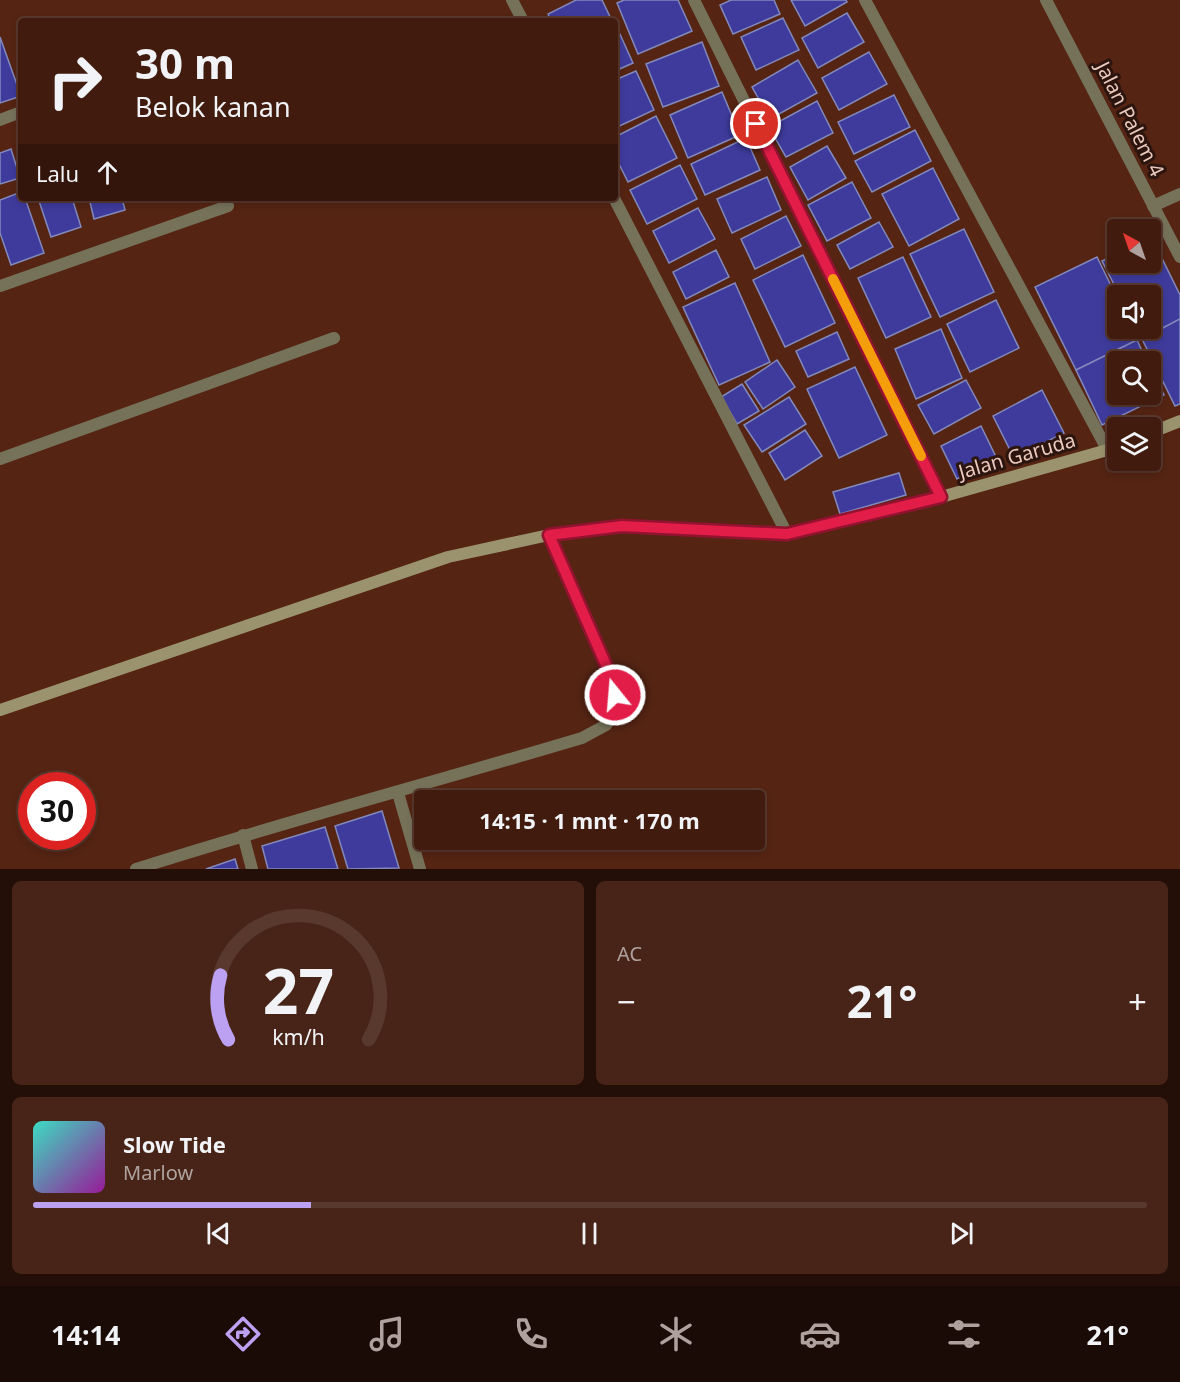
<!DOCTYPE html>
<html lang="id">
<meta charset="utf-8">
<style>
body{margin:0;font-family:"Noto Sans",sans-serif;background:#472417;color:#f1f3f6;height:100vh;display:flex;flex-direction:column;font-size:22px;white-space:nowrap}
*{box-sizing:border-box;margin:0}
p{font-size:20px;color:#aea19e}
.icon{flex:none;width:33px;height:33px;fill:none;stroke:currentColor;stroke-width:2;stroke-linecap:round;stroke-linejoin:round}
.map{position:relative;height:869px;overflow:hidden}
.sheet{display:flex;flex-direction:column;gap:12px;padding:12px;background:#230f08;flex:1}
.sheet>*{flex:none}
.hud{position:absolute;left:18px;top:18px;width:600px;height:183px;border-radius:6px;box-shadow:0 3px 9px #0003,0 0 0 2px #59392e;background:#401b0e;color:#f1f3f6;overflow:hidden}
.needle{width:39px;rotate:320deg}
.buttons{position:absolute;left:1107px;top:219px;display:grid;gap:12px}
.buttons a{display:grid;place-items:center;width:54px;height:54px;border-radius:6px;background:#401b0e;box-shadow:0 3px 9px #0003,0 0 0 2px #59392e;font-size:30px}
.speed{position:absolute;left:18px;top:772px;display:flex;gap:12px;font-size:30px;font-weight:700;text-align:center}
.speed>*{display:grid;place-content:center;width:78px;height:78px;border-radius:50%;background:#401b0e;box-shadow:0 3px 9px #0003,0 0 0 2px #59392e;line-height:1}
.speed .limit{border:9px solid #d22;background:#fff;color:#111}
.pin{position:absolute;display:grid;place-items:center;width:51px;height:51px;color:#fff;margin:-26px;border:3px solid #fff;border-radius:50%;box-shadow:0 2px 6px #0007}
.me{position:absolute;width:66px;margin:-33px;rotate:343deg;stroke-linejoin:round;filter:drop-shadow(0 0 4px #0008)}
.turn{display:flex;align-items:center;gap:21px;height:126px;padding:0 18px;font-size:27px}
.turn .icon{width:78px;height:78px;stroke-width:2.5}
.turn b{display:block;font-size:42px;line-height:51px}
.then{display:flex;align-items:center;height:57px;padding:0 18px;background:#0003;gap:12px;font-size:22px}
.big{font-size:45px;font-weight:700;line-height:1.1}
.sheet .card{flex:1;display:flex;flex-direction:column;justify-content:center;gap:9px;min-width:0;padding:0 21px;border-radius:9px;background:#472417}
.sheet .dial{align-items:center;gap:0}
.dial svg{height:156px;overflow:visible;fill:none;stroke:#59392e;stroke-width:7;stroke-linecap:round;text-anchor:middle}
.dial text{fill:#f1f3f6;stroke:none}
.song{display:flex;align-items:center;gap:18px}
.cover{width:72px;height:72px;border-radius:9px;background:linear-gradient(135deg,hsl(170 70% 55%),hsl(300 70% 35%))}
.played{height:6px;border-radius:3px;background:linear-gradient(90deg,#bca0f2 25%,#59392e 25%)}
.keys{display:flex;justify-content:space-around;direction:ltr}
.heat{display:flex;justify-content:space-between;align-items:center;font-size:33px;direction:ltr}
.sheet .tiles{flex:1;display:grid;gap:12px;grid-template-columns:1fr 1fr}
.card:last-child{grid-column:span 2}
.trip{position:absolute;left:414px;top:790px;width:351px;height:60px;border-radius:6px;background:#401b0e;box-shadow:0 3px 9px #0003,0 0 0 2px #59392e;font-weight:700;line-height:60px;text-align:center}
.tab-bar{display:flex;height:96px;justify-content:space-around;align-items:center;background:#1a0b06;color:#aea19e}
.tab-bar .icon{width:42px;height:42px}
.tab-bar .active{color:#bca0f2}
.tab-bar b{font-size:27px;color:#f1f3f6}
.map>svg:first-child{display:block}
</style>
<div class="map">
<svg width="1180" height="869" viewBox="0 0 1180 869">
<rect width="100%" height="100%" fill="#552413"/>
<g fill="#3e3b9c" stroke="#8389bd" stroke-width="1.5">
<path d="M 576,0 L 602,0 L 612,21 L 551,21 L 548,14 Z"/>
<path d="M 624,0 L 678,0 L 692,31 L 638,54 L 617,3 Z"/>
<path d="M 731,0 L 774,0 L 780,14 L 733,34 L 720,5 Z"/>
<path d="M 791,0 L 846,0 L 847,2 L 805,26 Z"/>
<path d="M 847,13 L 864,42 L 818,68 L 802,38 Z"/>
<path d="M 783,18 L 799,50 L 756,70 L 741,37 Z"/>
<path d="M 619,32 L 633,63 L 615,71 L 615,34 Z"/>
<path d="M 0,37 L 21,96 L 0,103 Z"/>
<path d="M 702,42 L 719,86 L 663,107 L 646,64 Z"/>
<path d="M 869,52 L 887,84 L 839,110 L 822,78 Z"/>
<path d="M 798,60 L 817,93 L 770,119 L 752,87 Z"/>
<path d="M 636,71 L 654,110 L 615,128 L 615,80 Z"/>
<path d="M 722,92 L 740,135 L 688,158 L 670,115 Z"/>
<path d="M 894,95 L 910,127 L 854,154 L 838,122 Z"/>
<path d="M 817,101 L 833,133 L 786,157 L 769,127 Z"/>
<path d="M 656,116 L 677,158 L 628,182 L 615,156 L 615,137 Z"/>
<path d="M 915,130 L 931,161 L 872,192 L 855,161 Z"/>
<path d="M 746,138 L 760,170 L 705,195 L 691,164 Z"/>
<path d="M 827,146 L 846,178 L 808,200 L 790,167 Z"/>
<path d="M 11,149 L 20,178 L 0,184 L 0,153 Z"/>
<path d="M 680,165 L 697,199 L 647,224 L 630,190 Z"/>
<path d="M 933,168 L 959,219 L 909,246 L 882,194 Z"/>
<path d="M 767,177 L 781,210 L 732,233 L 717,199 Z"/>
<path d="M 852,182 L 871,218 L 827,241 L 808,205 Z"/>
<path d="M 21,192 L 21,198 L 25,198 L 44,253 L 11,265 L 0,233 L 0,200 Z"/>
<path d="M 38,198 L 72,198 L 81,227 L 51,237 Z"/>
<path d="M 89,198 L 122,198 L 125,210 L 94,219 Z"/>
<path d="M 698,208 L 715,239 L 669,263 L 653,231 Z"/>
<path d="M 786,216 L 801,246 L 755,269 L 741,239 Z"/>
<path d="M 879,222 L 893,247 L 850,269 L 837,245 Z"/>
<path d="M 964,229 L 994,292 L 940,317 L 910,254 Z"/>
<path d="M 1151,236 L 1180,295 L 1180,319 L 1142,339 L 1137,328 L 1150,328 L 1150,296 L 1120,296 L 1102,261 L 1118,253 L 1118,262 L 1150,262 Z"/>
<path d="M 716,250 L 729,277 L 686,299 L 673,272 Z"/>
<path d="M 803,255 L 835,323 L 785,347 L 753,280 Z"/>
<path d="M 903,257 L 931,317 L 886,338 L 858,278 Z"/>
<path d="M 1097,257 L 1118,300 L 1118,328 L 1131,328 L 1137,340 L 1076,370 L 1035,287 Z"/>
<path d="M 735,283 L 770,362 L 719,385 L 683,307 Z"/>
<path d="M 996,300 L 1019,348 L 970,372 L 947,324 Z"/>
<path d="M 1180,319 L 1180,404 L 1175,406 L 1142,339 Z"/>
<path d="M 941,329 L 962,378 L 916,399 L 895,349 Z"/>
<path d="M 837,332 L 849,359 L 808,377 L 796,351 Z"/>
<path d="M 1137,340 L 1147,362 L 1118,362 L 1118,394 L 1150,394 L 1150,368 L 1164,395 L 1102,425 L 1076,370 Z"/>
<path d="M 777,360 L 795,387 L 763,409 L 745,382 Z"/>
<path d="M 855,367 L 887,435 L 839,458 L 807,389 Z"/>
<path d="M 966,380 L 981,408 L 934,434 L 918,405 Z"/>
<path d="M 742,384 L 759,411 L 737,424 L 721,397 Z"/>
<path d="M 1042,390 L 1064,433 L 1014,458 L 993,416 Z"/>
<path d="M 789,397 L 806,424 L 762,452 L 744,425 Z"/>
<path d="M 981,426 L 997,459 L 957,479 L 941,446 Z"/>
<path d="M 805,430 L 822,456 L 785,480 L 769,453 Z"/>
<path d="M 899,473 L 906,495 L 840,514 L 833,492 Z"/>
<path d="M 382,811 L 399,868 L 348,869 L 335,826 Z"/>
<path d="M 325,827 L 338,869 L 268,869 L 262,846 Z"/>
<path d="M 235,859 L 238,869 L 206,869 Z"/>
</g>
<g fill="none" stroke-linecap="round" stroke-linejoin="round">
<g stroke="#76725a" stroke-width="12">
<path d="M 512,0 L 523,21"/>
<path d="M 694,0 L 941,497"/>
<path d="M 865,0 L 1108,451"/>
<path d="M 1046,0 L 1180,257"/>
<path d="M 0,120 L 21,112"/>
<path d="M 614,198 L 787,534"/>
<path d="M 1153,206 L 1180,194"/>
<path d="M 0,286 L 228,206"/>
<path d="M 0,459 L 334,338"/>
<path d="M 398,793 L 420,869"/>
<path d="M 243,835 L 252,869"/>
<path d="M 136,869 C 284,822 434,782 582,738 L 606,725 L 617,708 L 613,681 L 549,535"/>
</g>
<g stroke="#9a936e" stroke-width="12">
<path d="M 1150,433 L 1180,421"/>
<path d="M 0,710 L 448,557 L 549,535 L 622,526 L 787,534 L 941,497 L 1118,447"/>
</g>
</g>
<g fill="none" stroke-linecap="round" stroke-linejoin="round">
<g stroke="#92132f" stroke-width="15">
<path id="route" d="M 615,695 L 613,681 L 549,535 L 622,526 L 787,534 L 941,497 L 756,124"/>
</g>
<use href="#route" stroke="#e11d48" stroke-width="10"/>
<path stroke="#f59e0b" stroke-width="10" d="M 833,279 L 921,456"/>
</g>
<g text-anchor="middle" stroke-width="6" stroke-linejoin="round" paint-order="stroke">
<g font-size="20" fill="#eacabf" stroke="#2c150e">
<text transform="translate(1130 119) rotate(63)" y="7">Jalan Palem 4</text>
<text transform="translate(1017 456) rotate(-16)" y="7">Jalan Garuda</text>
</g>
</g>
</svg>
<div class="buttons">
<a><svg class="needle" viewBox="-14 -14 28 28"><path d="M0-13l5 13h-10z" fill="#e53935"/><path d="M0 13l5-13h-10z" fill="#aea19e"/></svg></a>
<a><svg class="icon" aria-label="sound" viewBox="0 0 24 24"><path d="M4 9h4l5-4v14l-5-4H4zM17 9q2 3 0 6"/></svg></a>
<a><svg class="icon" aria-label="search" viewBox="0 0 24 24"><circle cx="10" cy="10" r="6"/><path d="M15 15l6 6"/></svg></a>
<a><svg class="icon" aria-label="layers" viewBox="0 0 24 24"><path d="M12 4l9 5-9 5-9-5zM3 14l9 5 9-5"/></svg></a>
</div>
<div class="speed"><div class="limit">30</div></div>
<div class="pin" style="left:756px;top:124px;background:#d93025"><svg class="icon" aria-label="arrive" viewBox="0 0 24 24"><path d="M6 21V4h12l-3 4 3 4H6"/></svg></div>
<svg class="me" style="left:615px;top:695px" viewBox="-20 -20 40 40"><circle r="17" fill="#e11d48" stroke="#fff" stroke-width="3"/><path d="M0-11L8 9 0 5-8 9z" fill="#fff"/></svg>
<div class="trip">14:15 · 1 mnt · 170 m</div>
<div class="hud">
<div class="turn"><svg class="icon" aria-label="right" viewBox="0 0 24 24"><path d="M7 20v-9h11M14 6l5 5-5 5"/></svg><div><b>30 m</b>Belok kanan</div></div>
<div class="then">Lalu<svg class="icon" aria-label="ahead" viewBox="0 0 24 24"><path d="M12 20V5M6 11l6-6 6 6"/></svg></div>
</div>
</div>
<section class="sheet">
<div class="tiles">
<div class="card dial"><svg viewBox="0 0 100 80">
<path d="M14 69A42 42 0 1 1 86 69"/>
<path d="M14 69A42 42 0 0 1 10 36" stroke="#bca0f2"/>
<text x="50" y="56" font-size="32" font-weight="700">27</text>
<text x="50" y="72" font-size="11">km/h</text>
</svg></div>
<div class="card"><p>AC</p>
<div class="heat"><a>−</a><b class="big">21°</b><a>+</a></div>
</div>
<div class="card">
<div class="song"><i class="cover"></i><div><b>Slow Tide</b><p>Marlow</p></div></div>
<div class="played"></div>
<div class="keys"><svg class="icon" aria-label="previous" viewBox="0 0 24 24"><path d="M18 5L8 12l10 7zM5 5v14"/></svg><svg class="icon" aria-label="pause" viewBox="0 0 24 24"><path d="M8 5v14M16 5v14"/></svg><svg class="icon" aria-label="next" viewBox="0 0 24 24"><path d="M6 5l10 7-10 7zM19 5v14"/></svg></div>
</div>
</div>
</section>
<nav class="tab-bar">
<b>14:14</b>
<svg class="icon active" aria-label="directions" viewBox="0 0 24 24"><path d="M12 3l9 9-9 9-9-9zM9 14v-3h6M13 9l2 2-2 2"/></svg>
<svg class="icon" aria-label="music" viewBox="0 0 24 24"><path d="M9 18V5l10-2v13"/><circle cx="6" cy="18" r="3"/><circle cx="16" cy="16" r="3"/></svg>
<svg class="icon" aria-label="phone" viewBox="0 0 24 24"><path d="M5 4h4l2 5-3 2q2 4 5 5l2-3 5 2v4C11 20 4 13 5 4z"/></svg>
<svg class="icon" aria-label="climate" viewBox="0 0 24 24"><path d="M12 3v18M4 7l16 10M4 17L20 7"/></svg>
<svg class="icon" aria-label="car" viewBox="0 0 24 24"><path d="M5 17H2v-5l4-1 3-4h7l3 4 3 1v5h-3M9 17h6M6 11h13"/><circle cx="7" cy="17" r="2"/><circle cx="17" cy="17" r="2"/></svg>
<svg class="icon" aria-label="filters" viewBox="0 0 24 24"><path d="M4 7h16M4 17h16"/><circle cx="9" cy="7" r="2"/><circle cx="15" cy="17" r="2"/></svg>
<b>21°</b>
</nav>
